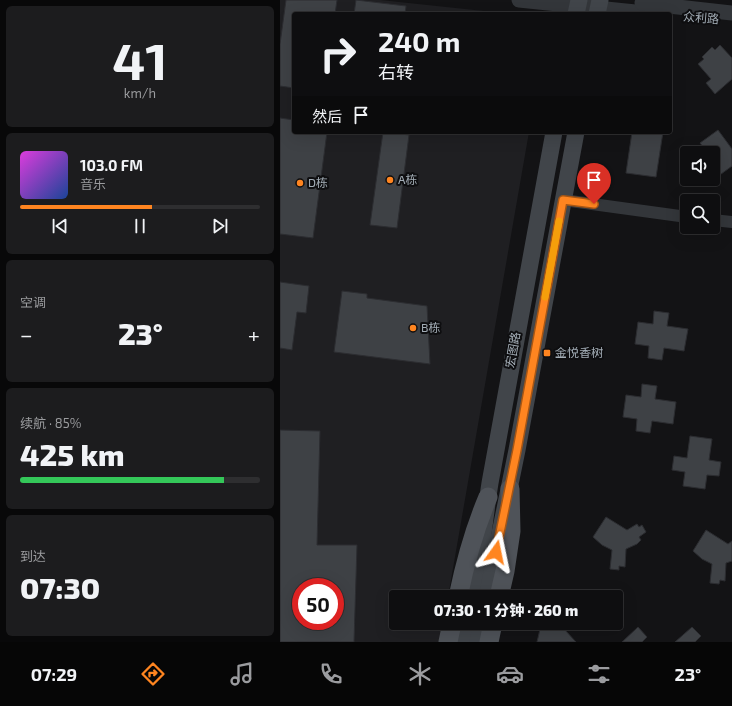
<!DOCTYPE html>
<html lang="zh">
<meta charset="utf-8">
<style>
body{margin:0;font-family:"Exo 2","Noto Sans SC",sans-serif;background:#1c1c1e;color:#f1f3f6;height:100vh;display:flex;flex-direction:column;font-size:15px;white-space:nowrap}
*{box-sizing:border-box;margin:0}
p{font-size:13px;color:#9b9c9f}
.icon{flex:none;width:22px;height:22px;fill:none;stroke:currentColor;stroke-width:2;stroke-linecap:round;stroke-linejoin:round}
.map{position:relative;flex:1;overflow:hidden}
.drawer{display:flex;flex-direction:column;gap:6px;padding:6px;background:#080809;width:280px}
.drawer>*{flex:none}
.banner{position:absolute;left:12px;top:12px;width:380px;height:122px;border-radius:4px;box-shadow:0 4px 16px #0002,0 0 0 1px #2e2e30;background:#0e0e10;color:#f1f3f6;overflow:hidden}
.tools{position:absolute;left:400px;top:146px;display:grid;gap:8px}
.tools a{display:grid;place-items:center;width:40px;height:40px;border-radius:4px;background:#0e0e10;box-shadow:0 4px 16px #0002,0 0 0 1px #2e2e30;font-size:20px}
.speed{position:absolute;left:12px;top:578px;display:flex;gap:8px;font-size:20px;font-weight:700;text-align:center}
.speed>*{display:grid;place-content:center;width:52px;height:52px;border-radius:50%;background:#0e0e10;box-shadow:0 4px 16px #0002,0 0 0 1px #2e2e30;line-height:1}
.speed .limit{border:6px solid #d22;background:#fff;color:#111}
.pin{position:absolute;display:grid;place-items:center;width:34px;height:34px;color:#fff;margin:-41px -17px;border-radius:50% 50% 50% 0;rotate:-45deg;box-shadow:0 0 4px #0007}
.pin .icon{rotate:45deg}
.me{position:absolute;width:44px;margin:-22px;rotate:12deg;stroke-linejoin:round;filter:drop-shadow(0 0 3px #0008)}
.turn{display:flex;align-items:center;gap:14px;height:84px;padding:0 20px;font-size:18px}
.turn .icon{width:52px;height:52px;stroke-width:2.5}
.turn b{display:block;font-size:28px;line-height:34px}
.then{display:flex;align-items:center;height:38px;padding:0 20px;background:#0003;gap:8px;font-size:15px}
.big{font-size:30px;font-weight:800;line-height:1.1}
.drawer .tile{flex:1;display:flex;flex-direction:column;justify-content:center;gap:6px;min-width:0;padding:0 14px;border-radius:6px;background:#1c1c1e}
.drawer .dial{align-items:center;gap:0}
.dial b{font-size:52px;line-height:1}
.song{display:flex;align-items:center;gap:12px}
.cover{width:48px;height:48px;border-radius:6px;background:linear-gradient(135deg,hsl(300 70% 55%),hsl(220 70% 35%))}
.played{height:4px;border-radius:2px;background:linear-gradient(90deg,#ff8520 55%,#2e2e30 55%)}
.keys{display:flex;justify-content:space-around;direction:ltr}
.heat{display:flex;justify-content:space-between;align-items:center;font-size:22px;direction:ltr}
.charge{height:6px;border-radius:3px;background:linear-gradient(90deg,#34c759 85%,#2e2e30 0)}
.trip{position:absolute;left:109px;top:590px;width:234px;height:40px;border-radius:4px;background:#0e0e10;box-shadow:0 4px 16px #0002,0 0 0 1px #2e2e30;font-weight:800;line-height:40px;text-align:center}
.tab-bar{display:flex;height:64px;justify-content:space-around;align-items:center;background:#060606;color:#9b9c9f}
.tab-bar .icon{width:28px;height:28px}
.tab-bar .selected{color:#ff8520}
.tab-bar b{font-size:18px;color:#f1f3f6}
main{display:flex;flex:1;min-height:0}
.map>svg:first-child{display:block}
</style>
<main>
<section class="drawer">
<div class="tile dial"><b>41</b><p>km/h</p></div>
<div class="tile">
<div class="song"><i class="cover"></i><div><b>103.0 FM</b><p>音乐</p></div></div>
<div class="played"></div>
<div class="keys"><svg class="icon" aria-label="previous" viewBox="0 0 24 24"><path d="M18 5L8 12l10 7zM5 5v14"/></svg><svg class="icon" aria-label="pause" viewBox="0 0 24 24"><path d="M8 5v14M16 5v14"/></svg><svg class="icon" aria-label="next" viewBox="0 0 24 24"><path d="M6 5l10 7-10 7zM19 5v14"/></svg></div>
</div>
<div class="tile"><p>空调</p>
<div class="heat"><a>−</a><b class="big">23°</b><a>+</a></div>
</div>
<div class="tile"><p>续航 · 85%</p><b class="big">425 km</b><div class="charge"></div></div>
<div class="tile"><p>到达</p><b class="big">07:30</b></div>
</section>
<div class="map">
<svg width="452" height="642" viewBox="0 0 452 642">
<rect width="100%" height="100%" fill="#131315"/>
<path fill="#1f1f22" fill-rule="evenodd" d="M 0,0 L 100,0 L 233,14 L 14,14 L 14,132 L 249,132 L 168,597 L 116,597 L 116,623 L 164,623 L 160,642 L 0,642 ZM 21,587 L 55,587 L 55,621 L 21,621 Z"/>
<g fill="#3e4145" stroke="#2c2d31" fill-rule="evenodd">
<path d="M 6,0 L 57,0 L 55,14 L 14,14 L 14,88 L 0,86 L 0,44 Z"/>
<path d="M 76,0 L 126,6 L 125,14 L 74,14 Z"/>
<path d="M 440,45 L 452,58 L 452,79 L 435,94 L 426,83 L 431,79 L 418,64 L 424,59 L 422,57 L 432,47 L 435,50 Z"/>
<path d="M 0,118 L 14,120 L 14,132 L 47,132 L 33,238 L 0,234 Z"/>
<path d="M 438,130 L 452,149 L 452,166 L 433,180 L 433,153 L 428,153 L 420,143 Z"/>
<path d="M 103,132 L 129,135 L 117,228 L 90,225 Z"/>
<path d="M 352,132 L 383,132 L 376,177 L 346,173 Z"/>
<path d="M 0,282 L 29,286 L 26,313 L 17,312 L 12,350 L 0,348 Z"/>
<path d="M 62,291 L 87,294 L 87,298 L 147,306 L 150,364 L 54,352 Z"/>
<path d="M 374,311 L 389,313 L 387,326 L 408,329 L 404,351 L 384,348 L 382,360 L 368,358 L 369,346 L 355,344 L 358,322 L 373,324 Z"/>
<path d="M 362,384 L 377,386 L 375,399 L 396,402 L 393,424 L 372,421 L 370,433 L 356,431 L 357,419 L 343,417 L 346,395 L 361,397 Z"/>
<path d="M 0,430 L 40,431 L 37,545 L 77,545 L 74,642 L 0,642 ZM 21,587 L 55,587 L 55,621 L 21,621 Z"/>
<path d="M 410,436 L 432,439 L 429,460 L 441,462 L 439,476 L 427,475 L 425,489 L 403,486 L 405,472 L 392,470 L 394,456 L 407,458 Z"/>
<path d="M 326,517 L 347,530 L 357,524 L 359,527 L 362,525 L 366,532 L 359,537 L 361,540 L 357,544 L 346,549 L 345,567 L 339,566 L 339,570 L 330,569 L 332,550 L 322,545 L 313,537 Z"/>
<path d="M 426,530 L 448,544 L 452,541 L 452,561 L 446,563 L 445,581 L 440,580 L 439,584 L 430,583 L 432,564 L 422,559 L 413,551 Z"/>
<path d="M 261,625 L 285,630 L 296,642 L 257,642 Z"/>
<path d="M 358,627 L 367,637 L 362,642 L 342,642 Z"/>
<path d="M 412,627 L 421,636 L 415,642 L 395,642 Z"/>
</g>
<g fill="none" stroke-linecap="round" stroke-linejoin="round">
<g stroke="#33363a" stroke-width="12">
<path d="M 283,200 L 407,217"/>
<path d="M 433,220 L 452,222"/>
</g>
<g stroke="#33363a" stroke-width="15">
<path d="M 239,0 L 375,14"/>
<path d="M 362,3 L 452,13"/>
</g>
<g stroke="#41454a" stroke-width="17">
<path d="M 296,14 L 299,0"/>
<path d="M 317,14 L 320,0"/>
<path d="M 193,597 C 201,559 204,521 210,483 C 231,366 252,249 274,132"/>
<path d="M 207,597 L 237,450 L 296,132"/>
<path d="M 184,642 L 188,623"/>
<path d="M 198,642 L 202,623"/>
</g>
<g stroke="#4f5359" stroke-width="19">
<path d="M 178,597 C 185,563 194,530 208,497"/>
<path d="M 219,597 L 225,571 L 231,531 L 230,489"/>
<path d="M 168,642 L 172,623"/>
<path d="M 209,642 L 213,623"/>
</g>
</g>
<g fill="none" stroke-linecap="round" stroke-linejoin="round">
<g stroke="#a65615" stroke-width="10">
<path id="route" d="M 216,552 L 237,450 L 283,200 L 314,204"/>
</g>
<use href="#route" stroke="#ff8520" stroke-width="7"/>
<path stroke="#f59e0b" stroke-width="7" d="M 265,297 L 279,221"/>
</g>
<g fill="#ff8520" stroke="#0e0e10" stroke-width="1.5">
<circle cx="110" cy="180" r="4"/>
<circle cx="20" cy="183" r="4"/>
<circle cx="133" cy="328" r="4"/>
<rect x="263" y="349" width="8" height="8" rx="2"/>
</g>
<g text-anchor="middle" stroke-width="4" stroke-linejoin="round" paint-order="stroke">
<g font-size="12" fill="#a3adb6" stroke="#0e0e10">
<text transform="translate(421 18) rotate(5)" y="4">众利路</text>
<text transform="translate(233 350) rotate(-80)" y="4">宏图路</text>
</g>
<g font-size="12" fill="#a3adb6" stroke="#0e0e10" text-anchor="start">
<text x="118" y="184">A栋</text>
<text x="28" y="187">D栋</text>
<text x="141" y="332">B栋</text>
<text x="275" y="357">金悦香树</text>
</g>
</g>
</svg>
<div class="tools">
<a><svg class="icon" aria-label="sound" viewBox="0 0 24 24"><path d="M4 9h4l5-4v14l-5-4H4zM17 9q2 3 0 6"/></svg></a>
<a><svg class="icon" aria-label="search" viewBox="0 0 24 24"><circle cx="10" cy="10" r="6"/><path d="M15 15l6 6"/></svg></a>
</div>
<div class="speed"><div class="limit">50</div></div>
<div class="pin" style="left:314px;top:204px;background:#d93025"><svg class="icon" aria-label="arrive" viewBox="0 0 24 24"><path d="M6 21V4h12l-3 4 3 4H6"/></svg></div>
<svg class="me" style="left:216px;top:552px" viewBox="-20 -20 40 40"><path d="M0-17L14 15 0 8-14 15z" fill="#ff8520" stroke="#fff" stroke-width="4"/></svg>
<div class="trip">07:30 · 1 分钟 · 260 m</div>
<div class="banner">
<div class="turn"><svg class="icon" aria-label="right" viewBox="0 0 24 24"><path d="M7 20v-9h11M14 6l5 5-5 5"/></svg><div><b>240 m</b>右转</div></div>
<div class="then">然后<svg class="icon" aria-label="arrive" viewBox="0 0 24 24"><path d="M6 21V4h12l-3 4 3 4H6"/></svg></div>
</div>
</div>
</main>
<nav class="tab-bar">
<b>07:29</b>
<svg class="icon selected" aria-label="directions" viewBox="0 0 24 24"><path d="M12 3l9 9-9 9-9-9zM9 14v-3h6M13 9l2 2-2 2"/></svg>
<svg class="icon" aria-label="music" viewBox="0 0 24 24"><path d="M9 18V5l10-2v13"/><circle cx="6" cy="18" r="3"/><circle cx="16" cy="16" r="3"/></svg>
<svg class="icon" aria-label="phone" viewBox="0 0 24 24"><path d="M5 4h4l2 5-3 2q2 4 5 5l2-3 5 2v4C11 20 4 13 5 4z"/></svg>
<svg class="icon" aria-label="climate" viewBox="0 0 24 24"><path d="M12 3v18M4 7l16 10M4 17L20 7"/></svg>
<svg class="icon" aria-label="car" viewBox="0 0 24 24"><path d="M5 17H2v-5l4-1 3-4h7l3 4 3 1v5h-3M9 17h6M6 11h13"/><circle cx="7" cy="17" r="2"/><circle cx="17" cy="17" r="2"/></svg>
<svg class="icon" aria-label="filters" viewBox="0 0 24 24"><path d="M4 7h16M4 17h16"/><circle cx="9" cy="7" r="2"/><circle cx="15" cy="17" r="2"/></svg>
<b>23°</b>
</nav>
